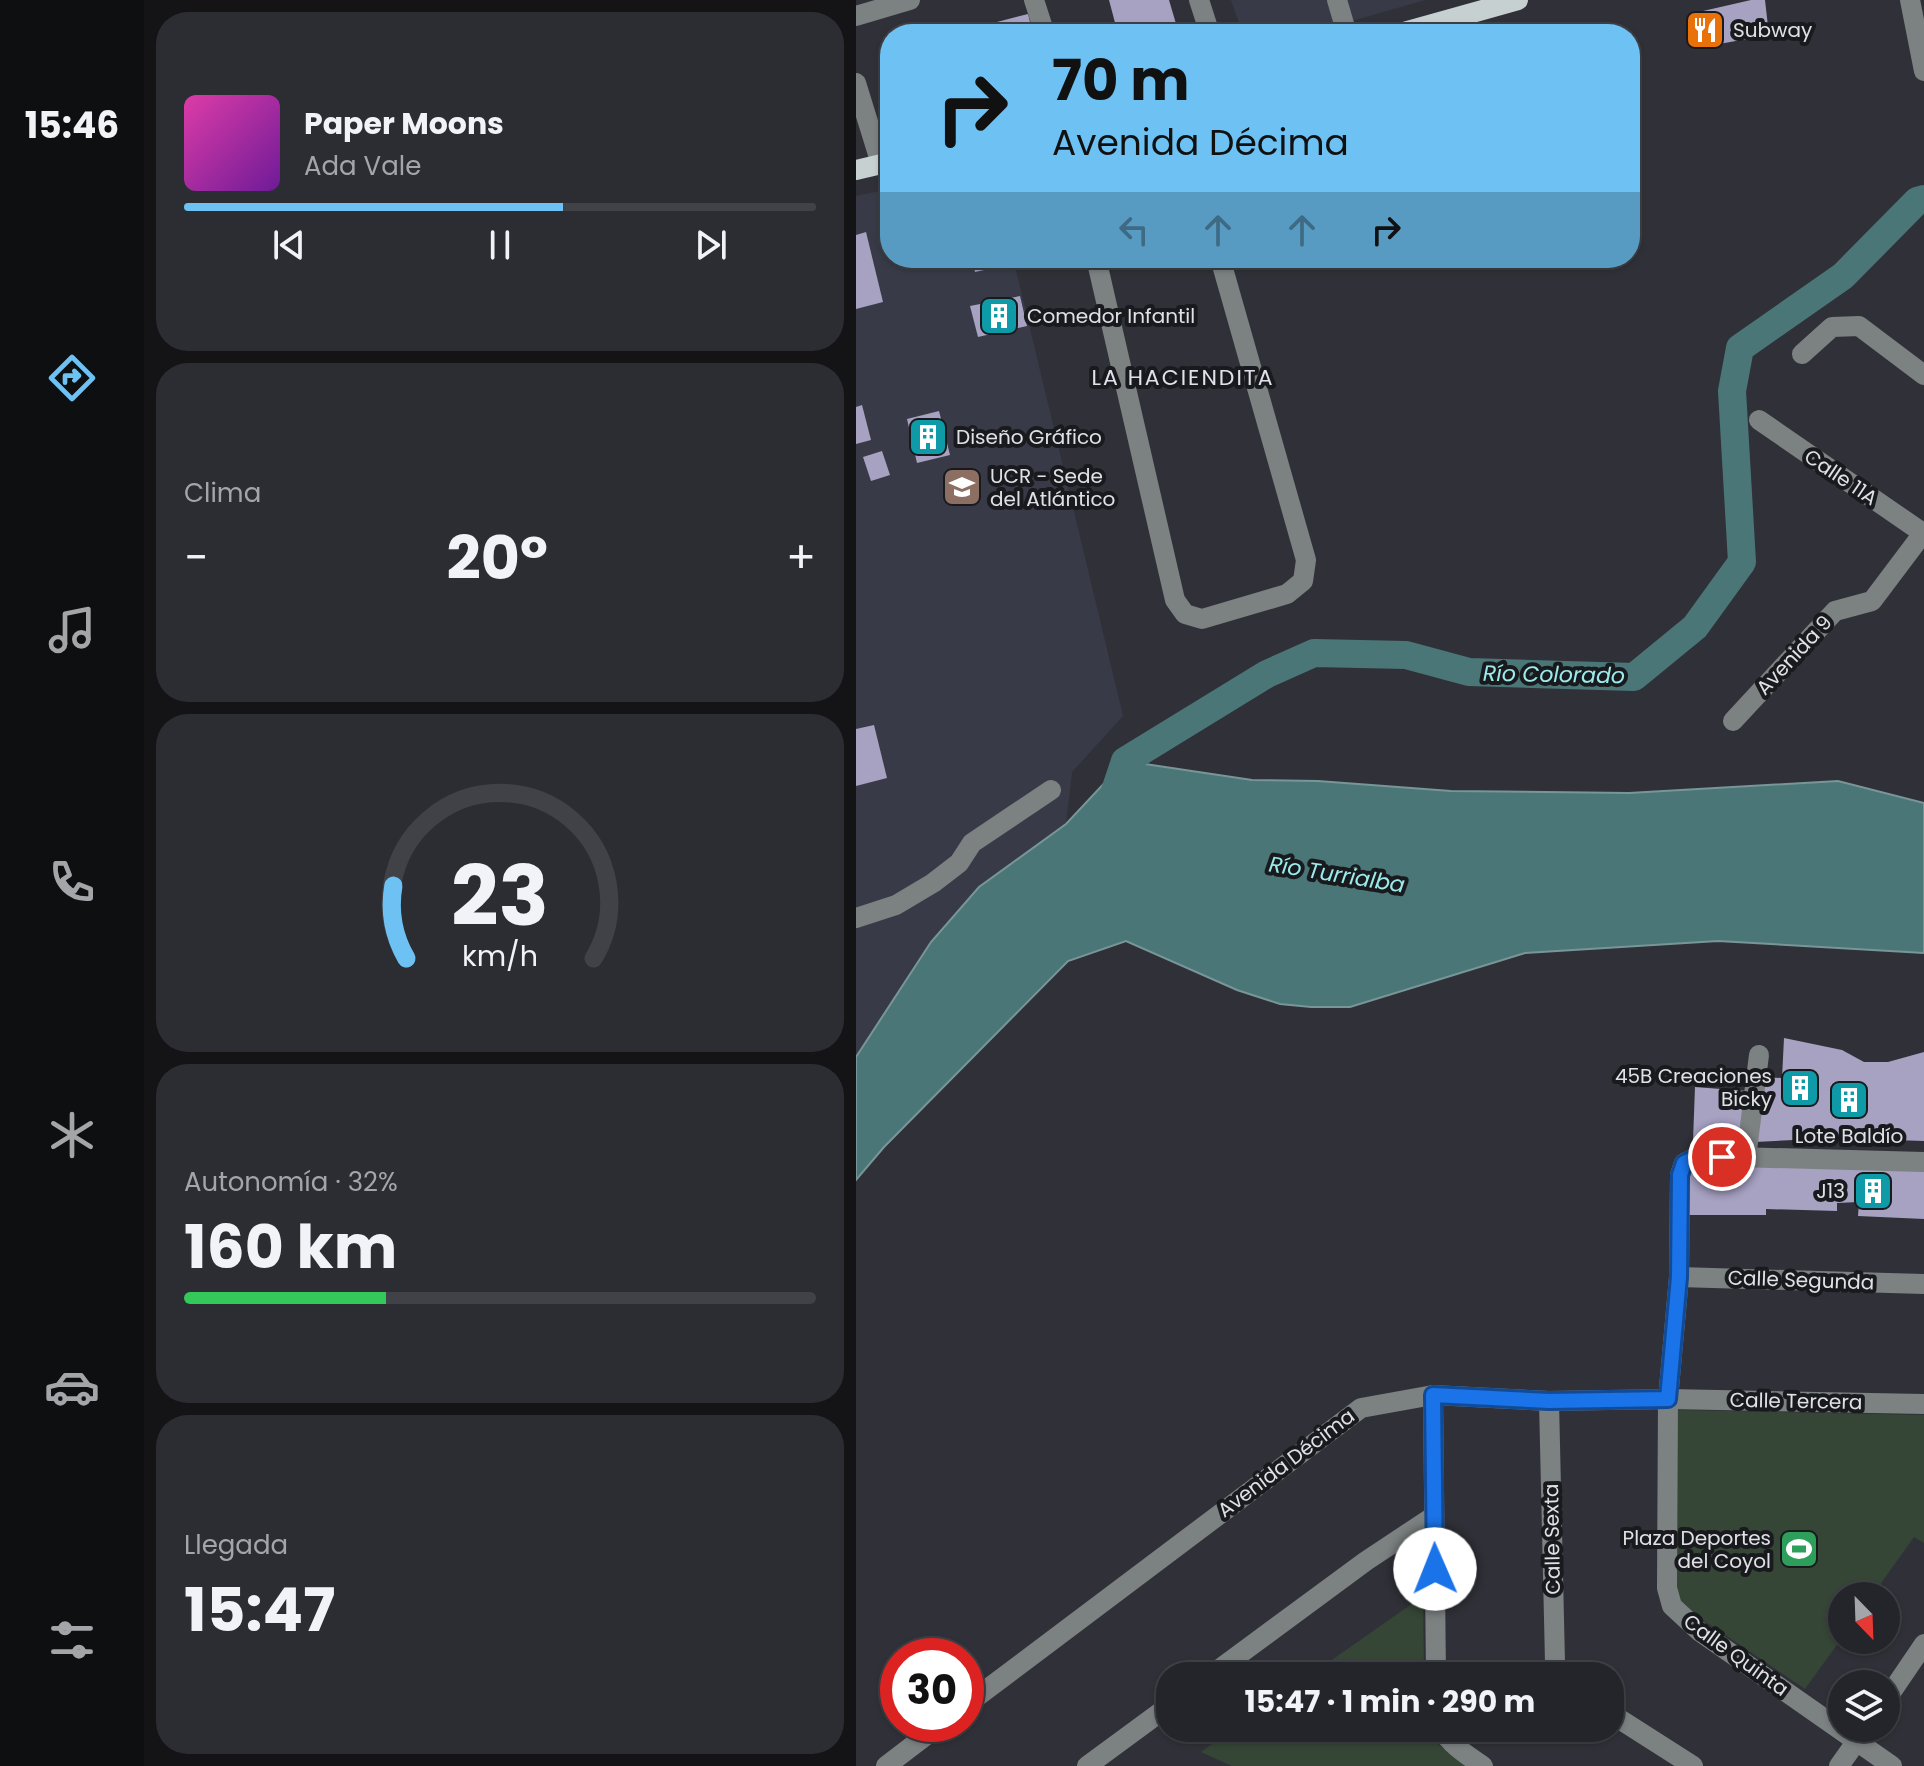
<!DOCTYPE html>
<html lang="es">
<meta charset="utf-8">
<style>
body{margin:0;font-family:Poppins,sans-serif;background:#2c2d32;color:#f1f3f6;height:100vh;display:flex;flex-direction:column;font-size:30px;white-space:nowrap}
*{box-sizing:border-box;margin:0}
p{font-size:26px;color:#a3a5a8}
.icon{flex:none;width:44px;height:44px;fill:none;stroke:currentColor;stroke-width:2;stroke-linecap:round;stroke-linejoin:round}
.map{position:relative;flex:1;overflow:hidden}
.drawer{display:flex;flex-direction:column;gap:12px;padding:12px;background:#141417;width:712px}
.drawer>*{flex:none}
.banner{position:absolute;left:24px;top:24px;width:760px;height:244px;border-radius:32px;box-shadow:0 2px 6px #0004,0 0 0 2px #414247;background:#6dc2f3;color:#111;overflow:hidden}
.needle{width:52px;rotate:157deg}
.controls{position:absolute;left:972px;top:1582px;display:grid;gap:16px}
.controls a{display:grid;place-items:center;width:72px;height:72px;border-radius:50%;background:#24252a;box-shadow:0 2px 6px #0004,0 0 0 2px #414247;font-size:40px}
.speed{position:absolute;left:24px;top:1638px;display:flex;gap:16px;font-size:40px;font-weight:700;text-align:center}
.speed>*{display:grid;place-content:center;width:104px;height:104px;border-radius:50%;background:#24252a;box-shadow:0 2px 6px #0004,0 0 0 2px #414247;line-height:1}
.speed .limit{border:12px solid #d22;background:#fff;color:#111}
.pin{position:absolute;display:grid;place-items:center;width:68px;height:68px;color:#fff;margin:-34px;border:4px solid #fff;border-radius:50%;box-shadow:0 2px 8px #0007}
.me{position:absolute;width:88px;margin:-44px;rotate:359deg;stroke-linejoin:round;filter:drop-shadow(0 0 6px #0008)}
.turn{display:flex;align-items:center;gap:28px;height:168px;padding:0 40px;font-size:36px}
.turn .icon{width:104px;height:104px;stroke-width:2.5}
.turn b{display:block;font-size:56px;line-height:68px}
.lanes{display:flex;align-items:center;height:76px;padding:0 40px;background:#0003;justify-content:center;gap:40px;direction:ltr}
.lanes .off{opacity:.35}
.big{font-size:60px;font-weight:700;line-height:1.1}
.drawer .widget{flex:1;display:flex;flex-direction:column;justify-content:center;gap:12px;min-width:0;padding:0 28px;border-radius:32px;background:#2c2d32}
.drawer .dial{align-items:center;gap:0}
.dial svg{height:208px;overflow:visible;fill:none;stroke:#414247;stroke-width:7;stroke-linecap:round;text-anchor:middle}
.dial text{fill:#f1f3f6;stroke:none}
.song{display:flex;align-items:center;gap:24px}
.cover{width:96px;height:96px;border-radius:12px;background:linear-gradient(135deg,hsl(320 70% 55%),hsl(280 70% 35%))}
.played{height:8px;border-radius:4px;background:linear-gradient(90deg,#6dc2f3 60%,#414247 60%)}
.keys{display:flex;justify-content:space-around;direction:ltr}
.heat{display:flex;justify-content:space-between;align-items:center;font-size:44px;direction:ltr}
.charge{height:12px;border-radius:6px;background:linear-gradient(90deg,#34c759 32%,#414247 0)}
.trip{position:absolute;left:300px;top:1662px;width:468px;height:80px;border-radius:32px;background:#24252a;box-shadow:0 2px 6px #0004,0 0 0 2px #414247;font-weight:700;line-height:80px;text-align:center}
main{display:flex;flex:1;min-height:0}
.dock{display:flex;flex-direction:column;width:144px;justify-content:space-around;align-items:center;background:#0e0f11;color:#a3a5a8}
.dock .icon{width:56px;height:56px}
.dock .active{color:#6dc2f3}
.dock b{font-size:36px;color:#f1f3f6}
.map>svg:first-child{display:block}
</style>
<main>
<nav class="dock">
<b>15:46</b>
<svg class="icon active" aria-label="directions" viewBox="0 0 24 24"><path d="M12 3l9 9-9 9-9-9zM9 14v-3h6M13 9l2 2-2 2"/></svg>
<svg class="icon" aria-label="music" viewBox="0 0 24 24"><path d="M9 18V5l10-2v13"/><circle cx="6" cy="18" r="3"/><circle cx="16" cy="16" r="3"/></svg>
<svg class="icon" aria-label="phone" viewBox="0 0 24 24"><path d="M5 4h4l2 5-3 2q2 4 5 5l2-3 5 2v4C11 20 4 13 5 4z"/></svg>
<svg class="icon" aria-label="climate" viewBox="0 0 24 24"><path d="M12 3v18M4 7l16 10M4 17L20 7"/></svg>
<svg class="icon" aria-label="car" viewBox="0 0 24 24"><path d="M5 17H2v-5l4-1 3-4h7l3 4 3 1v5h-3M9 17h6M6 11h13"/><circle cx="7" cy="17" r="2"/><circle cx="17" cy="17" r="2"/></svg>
<svg class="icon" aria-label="filters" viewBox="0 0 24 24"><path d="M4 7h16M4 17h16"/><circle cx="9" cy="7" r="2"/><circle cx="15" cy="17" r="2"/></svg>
</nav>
<section class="drawer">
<div class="widget">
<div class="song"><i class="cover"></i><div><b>Paper Moons</b><p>Ada Vale</p></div></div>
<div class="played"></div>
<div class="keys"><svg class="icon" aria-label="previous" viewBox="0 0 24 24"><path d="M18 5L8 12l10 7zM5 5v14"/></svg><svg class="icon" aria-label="pause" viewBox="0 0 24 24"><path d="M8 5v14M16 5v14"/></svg><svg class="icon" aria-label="next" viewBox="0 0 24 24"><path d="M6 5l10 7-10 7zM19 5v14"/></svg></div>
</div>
<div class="widget"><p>Clima</p>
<div class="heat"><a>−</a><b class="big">20°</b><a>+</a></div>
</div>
<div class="widget dial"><svg viewBox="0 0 100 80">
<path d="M14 69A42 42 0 1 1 86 69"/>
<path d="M14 69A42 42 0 0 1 9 41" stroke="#6dc2f3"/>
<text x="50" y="56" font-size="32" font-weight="700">23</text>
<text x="50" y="72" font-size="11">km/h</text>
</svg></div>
<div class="widget"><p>Autonomía · 32%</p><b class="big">160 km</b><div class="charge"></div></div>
<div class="widget"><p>Llegada</p><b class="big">15:47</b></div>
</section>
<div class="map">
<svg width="1068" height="1766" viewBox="0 0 1068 1766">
<rect width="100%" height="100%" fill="#303138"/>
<g fill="#383b47">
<path d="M 375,0 L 569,0 L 450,34 L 387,34 Z"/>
<path d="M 34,189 L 34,258 L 157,258 L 267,716 L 216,772 L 210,824 L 123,887 L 75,942 L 0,1057 L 0,196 Z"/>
</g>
<g fill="#354536">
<path d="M 821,1410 L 1068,1415 L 1068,1543 L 1058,1537 L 1016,1596 L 986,1596 L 986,1638 L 949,1689 L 832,1610 L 824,1600 L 820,1586 Z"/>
<path d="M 567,1596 L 568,1676 L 453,1676 Z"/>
<path d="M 378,1728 L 572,1728 L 577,1740 L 610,1766 L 376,1766 L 345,1752 Z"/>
</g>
<path fill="#4b7677" stroke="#789698" stroke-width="2" d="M 269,761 L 396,780 L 462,781 L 595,791 L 773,793 L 982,781 L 1068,803 L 1068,953 L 862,941 L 669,953 L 494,1007 L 455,1007 L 424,1004 L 381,990 L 270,941 L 212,961 L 28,1147 L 0,1180 L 0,1057 L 75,942 L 123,887 L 210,824 Z"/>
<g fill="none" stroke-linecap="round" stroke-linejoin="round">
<path stroke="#4b7677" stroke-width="28" d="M 257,797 L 269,761 L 411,674 L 458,653 L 550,655 L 613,672 L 778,677 L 839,627 L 886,562 L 876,391 L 884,348 L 987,276 L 1061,201 L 1068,199"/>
</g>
<g fill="#a7a1c2">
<path d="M 253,0 L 313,0 L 323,34 L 262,34 Z"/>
<path d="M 895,0 L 909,0 L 913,35 L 841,48 L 834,14 Z"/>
<path d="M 172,14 L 177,34 L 116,34 L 114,29 Z"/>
<path d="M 10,232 L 27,302 L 0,309 L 0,235 Z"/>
<path d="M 116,258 L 149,258 L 151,265 L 119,272 Z"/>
<path d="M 164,296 L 171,326 L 122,337 L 114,306 Z"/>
<path d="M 6,405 L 15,440 L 0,444 L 0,407 Z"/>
<path d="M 83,411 L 94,455 L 61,463 L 51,419 Z"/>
<path d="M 26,451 L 34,475 L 15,481 L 7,457 Z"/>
<path d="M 18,725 L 31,778 L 0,786 L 0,729 Z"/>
<path d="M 928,1038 L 986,1050 L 1008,1062 L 1032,1062 L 1068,1052 L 1068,1141 L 977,1138 L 899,1142 L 906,1077 L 926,1078 Z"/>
<path d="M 839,1087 L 891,1091 L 888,1140 L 837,1141 Z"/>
<path d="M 839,1163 L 1068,1168 L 1068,1219 L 1002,1216 L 1003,1202 L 981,1203 L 981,1211 L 910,1209 L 910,1215 L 828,1215 L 831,1169 Z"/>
</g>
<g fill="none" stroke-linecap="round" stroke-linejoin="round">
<g stroke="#7c8181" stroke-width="20">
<path d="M 178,0 L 189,34"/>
<path d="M 343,0 L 354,34"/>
<path d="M 481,0 L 491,34"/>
<path d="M 1054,0 L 1068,71"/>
<path d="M 0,16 L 54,0"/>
<path d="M 0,83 L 25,164"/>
<path d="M 240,258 L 319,600 L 329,614 L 346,619 L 431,594 L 447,581 L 450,560 L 364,258"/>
<path d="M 946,354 L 976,327 L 1003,326 L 1068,375"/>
<path d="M 903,420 L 1067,533"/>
<path d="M 877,721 L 979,611 L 1016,601 L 1068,532"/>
<path d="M 0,918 L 40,905 L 77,883 L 103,863 L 116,843 L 195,790"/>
<path d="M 890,1158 L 903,1055"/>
<path d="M 823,1277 L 1068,1284"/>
<path d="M 577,1395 L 580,1676"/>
<path d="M 693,1401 L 699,1662 L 704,1676"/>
<path d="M 354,1676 L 510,1561 L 578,1516"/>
<path d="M 1030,1700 L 1068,1644"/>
<path d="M 110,1705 L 505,1408 L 577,1395 L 693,1401 L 812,1399 L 1068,1404"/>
<path d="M 754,1713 L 837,1766"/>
<path d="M 585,1728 C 593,1744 612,1756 627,1766"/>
<path d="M 30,1766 L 85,1724"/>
<path d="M 231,1766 L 314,1705"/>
<path d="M 983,1766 L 1010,1728"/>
<path d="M 1036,1766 L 843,1631 L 816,1606 L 811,1588 L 812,1399 L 823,1277 L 824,1175 L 828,1163 L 843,1156 L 1068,1162"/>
</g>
<g stroke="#c7d0d0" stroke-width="20">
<path d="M 541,34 L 662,0"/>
<path d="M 0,170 L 34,162"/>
</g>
</g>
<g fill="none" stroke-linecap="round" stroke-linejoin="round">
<g stroke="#114b97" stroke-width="20">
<path id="route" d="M 579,1569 L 577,1395 L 693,1401 L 812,1399 L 823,1277 L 824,1175 L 828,1163 L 843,1156 L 866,1157"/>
</g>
<use href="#route" stroke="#1a73e8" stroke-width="14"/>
</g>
<defs>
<g id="restaurant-square" transform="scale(2)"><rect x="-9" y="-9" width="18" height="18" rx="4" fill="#e8710a" stroke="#191a1d"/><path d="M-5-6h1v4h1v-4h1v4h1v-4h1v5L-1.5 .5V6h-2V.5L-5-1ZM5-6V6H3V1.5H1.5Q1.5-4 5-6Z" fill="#fff"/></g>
<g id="building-square" transform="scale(2)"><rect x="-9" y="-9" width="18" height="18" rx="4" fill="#0f9aa8" stroke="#191a1d"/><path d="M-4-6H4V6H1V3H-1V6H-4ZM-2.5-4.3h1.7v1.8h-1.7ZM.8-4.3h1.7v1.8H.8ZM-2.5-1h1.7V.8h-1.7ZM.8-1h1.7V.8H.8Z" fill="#fff"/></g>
<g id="university-square" transform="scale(2)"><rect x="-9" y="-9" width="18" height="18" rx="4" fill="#8d6e63" stroke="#191a1d"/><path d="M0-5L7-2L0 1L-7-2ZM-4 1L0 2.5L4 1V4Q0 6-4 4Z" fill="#fff"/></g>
<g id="stadium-square" transform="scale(2)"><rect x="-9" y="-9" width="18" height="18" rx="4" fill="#2e9e5b" stroke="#191a1d"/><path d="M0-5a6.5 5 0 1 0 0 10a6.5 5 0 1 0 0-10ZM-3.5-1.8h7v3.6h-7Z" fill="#fff"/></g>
</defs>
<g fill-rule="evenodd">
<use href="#restaurant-square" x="849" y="30"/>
<use href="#building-square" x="143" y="316"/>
<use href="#building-square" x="72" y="437"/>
<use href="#university-square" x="106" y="487"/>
<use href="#building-square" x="944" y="1088"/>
<use href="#building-square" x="993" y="1100"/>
<use href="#building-square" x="1017" y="1191"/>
<use href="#stadium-square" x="943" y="1549"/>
</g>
<g text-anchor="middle" stroke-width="8" stroke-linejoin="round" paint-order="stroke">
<g font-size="20" fill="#e0e1e6" stroke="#191a1d" text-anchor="start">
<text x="877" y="37">Subway</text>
<text x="171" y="323">Comedor Infantil</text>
<text x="100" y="444">Diseño Gráfico</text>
<text x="134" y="483">UCR - Sede<tspan x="134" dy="23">del Atlántico</tspan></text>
<text x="916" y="1083" text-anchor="end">45B Creaciones<tspan x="916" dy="23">Bicky</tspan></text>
<text x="993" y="1143" text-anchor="middle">Lote Baldío</text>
<text x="989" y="1198" text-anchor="end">J13</text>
<text x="915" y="1545" text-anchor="end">Plaza Deportes<tspan x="915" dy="23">del Coyol</tspan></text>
</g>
<g font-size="20" fill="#e0e1e6" stroke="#191a1d">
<text transform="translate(985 477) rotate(34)" y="7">Calle 11A</text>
<text transform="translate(938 655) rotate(-47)" y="7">Avenida 9</text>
<text transform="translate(945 1280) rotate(2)" y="7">Calle Segunda</text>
<text transform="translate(940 1401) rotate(1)" y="7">Calle Tercera</text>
<text transform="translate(430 1463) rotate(-37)" y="7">Avenida Décima</text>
<text transform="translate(696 1539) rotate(-91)" y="7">Calle Sexta</text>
<text transform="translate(880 1655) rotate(36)" y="7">Calle Quinta</text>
</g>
<g font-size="22" letter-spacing="2" fill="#e0e2eb" stroke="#191a1d">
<text x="327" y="385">LA HACIENDITA</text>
</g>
<g font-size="22" font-style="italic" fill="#9cebec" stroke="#191a1d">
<text transform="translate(698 674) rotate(1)" y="8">Río Colorado</text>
<text transform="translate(481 874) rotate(9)" y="8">Río Turrialba</text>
</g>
</g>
</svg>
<div class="controls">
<a><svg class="needle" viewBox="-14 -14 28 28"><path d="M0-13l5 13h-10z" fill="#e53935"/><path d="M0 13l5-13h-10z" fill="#a3a5a8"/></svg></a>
<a><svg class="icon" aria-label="layers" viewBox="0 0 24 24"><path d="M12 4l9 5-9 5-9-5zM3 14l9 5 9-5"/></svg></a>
</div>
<div class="speed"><div class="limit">30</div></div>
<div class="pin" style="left:866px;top:1157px;background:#d93025"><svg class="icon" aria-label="arrive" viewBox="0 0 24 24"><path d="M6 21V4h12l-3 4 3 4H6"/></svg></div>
<svg class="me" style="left:579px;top:1569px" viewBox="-20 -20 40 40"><circle r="19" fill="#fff"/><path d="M0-13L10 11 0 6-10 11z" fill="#1a73e8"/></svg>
<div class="trip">15:47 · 1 min · 290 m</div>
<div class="banner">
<div class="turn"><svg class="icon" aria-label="right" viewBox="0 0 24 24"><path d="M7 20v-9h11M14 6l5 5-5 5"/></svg><div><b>70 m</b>Avenida Décima</div></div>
<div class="lanes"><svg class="icon off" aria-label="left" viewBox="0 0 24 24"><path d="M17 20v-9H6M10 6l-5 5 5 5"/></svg><svg class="icon off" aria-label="ahead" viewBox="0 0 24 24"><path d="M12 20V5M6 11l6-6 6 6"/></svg><svg class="icon off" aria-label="ahead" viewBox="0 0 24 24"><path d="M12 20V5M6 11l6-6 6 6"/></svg><svg class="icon" aria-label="right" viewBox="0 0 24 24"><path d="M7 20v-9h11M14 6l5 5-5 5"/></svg></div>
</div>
</div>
</main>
